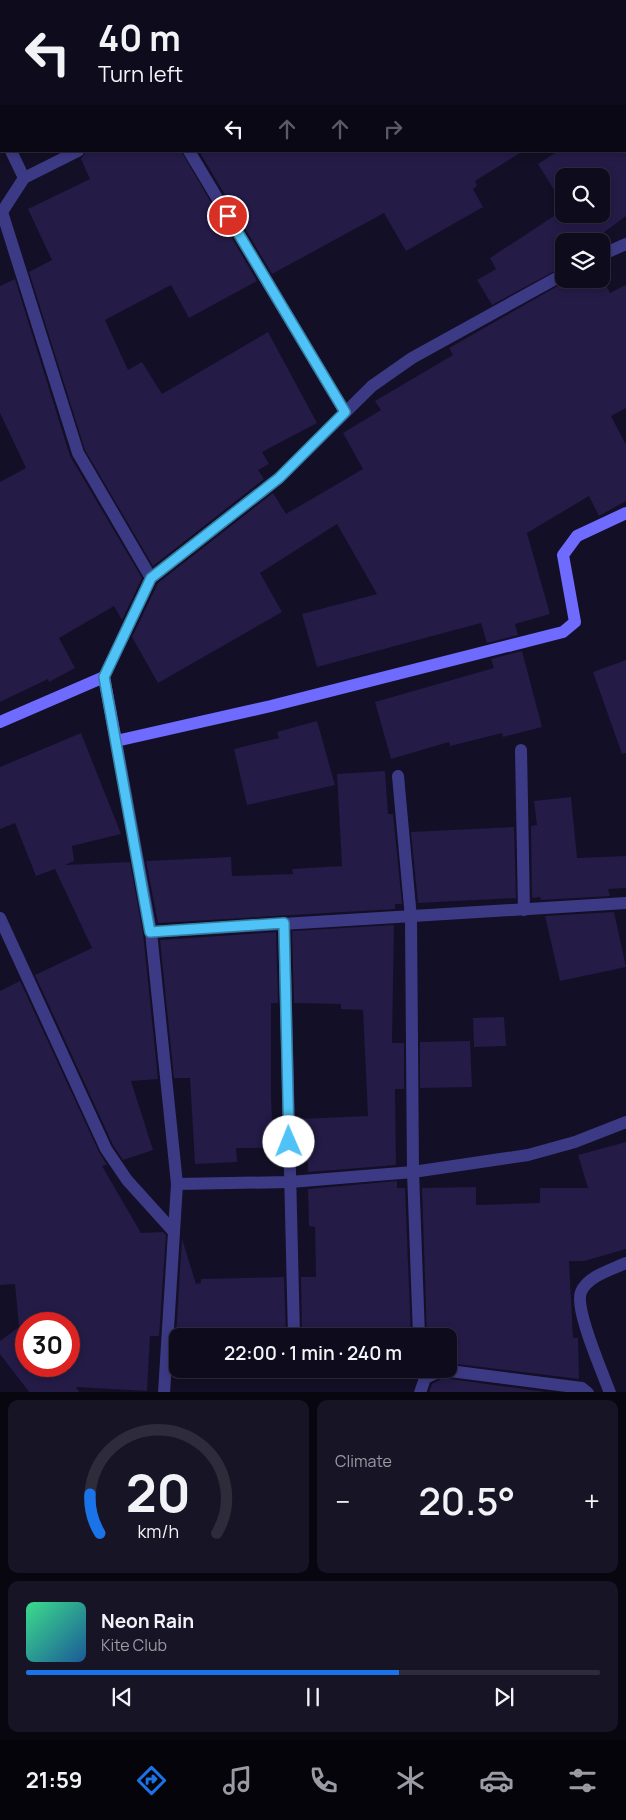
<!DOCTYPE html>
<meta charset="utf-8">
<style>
body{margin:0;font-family:Manrope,sans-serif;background:#171425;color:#f1f3f6;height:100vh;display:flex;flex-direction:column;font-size:19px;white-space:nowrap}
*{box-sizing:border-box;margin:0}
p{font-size:16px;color:#9b9ba3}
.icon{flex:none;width:28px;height:28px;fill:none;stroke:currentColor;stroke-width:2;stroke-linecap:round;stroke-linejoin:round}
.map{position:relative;height:1392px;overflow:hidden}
.details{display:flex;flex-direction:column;gap:8px;padding:8px;background:#08060f;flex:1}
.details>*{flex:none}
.guide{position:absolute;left:0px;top:0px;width:626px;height:152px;box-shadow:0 2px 8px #0003,0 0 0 1px #2e2b3b;background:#0e0b1c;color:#f1f3f6;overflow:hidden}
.tools{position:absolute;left:555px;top:168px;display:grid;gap:10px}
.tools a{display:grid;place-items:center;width:55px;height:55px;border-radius:10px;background:#0e0b1c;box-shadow:0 2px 8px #0003,0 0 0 1px #2e2b3b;font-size:25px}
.speed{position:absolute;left:15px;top:1312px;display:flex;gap:10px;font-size:25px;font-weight:700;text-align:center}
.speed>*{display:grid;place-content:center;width:65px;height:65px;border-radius:50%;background:#0e0b1c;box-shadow:0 2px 8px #0003,0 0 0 1px #2e2b3b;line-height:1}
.speed .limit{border:8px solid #d22;background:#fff;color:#111}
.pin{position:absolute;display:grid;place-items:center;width:42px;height:42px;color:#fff;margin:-21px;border:2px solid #fff;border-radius:50%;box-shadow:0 1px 5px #0007}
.me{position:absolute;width:55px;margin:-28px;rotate:359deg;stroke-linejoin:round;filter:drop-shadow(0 0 4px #0008)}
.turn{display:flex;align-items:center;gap:18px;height:105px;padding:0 15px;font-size:22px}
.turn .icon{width:65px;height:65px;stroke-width:2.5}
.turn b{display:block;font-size:35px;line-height:42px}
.lanes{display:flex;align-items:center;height:48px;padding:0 15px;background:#0003;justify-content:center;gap:25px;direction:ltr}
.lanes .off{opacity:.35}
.big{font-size:38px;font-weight:600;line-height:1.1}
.details .card{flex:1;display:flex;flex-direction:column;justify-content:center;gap:8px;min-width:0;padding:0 18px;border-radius:10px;background:#171425}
.details .dial{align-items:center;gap:0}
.dial svg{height:130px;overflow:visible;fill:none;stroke:#2e2b3b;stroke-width:7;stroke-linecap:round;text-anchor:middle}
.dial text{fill:#f1f3f6;stroke:none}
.song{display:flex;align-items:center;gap:15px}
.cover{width:60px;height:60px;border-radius:8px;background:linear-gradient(135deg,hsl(150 70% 55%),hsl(210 70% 35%))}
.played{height:5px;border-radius:2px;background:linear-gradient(90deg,#1a73e8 65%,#2e2b3b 65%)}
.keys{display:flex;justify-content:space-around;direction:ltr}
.heat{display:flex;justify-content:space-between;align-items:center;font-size:28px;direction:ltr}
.details .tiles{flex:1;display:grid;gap:8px;grid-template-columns:1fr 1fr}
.card:last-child{grid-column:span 2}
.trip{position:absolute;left:169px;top:1328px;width:288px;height:50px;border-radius:10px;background:#0e0b1c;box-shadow:0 2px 8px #0003,0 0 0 1px #2e2b3b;font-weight:600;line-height:50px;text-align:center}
.tabs{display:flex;height:80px;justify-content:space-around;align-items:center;background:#06040b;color:#9b9ba3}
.tabs .icon{width:35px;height:35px}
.tabs .selected{color:#1a73e8}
.tabs b{font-size:22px;color:#f1f3f6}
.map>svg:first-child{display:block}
</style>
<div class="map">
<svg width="626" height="1393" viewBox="0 0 626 1393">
<rect width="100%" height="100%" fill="#130f26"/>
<g fill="#241b47" fill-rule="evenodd">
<path d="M 86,151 L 181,151 L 257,281 L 189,318 L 171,285 L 105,320 L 128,370 L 142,362 L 162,394 L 268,332 L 317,423 L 262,452 L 269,464 L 258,470 L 264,479 L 153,566 L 85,450 L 29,272 L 52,260 L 28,209 L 90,179 L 81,159 Z"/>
<path d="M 199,151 L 523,151 L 475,181 L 477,186 L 473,189 L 483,207 L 406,251 L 384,213 L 272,274 Z"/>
<path d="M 558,151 L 626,151 L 626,216 L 592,241 L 564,241 L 564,266 L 492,305 L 477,280 L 496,269 L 490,258 L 557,214 L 601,214 L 601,176 L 564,176 L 564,206 L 538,164 Z"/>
<path d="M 601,276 L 610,293 L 626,285 L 626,408 L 611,416 L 626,445 L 626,501 L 599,516 L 589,496 L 527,533 L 550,614 L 515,624 L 518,635 L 487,643 L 481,623 L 317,667 L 302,614 L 377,594 L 337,524 L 260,573 L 282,612 L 158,683 L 132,637 L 158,583 L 273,493 L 286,514 L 363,469 L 343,433 L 381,410 L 375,401 L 453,355 L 449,348 L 570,279 L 601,279 Z"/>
<path d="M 15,279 L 70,456 L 142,578 L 122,620 L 114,606 L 59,638 L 75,668 L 49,682 L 48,679 L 0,702 L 0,482 L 26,468 L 0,413 L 0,286 Z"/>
<path d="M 522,651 L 542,727 L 503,737 L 502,733 L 450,746 L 449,742 L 391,759 L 375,702 L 494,668 L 491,659 Z"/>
<path d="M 626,660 L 626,753 L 622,754 L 593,672 Z"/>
<path d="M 317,721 L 335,785 L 247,805 L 234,749 L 279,738 L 277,732 Z"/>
<path d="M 81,733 L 121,834 L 72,846 L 74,861 L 65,865 L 130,862 L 143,933 L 158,1079 L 131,1081 L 153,1150 L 123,1160 L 113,1145 L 35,975 L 92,948 L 55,869 L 36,876 L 15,823 L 0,829 L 0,767 Z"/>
<path d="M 385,771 L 388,814 L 393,814 L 402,904 L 395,904 L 395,909 L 158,923 L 146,861 L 231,857 L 232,876 L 293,874 L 292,869 L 342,866 L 337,774 Z"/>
<path d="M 571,797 L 577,858 L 626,856 L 626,888 L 608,889 L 610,896 L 541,900 L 540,897 L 532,898 L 531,826 L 537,825 L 534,801 Z"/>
<path d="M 514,827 L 516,898 L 418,903 L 411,832 Z"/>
<path d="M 614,912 L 626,967 L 560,981 L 545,916 Z"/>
<path d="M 394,925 L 392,1043 L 404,1043 L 404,1089 L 395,1089 L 396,1165 L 308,1172 L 308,1162 L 303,1162 L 303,1148 L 298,1148 L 297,1119 L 368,1116 L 363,1010 L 341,1009 L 341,1004 L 294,1003 L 292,931 Z"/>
<path d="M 276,932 L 278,1003 L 271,1003 L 271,1095 L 272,1120 L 281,1120 L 281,1148 L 236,1148 L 237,1162 L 195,1164 L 190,1078 L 174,1078 L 160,940 Z"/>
<path d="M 20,981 L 99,1152 L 107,1165 L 102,1166 L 141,1233 L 163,1232 L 166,1235 L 159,1336 L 150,1336 L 147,1391 L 76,1387 L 80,1393 L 30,1393 L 0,1354 L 0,1341 L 19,1327 L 15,1284 L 0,1285 L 0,991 ZM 26,1324 L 69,1324 L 69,1366 L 26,1366 Z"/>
<path d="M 504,1017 L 506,1046 L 474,1047 L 473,1018 Z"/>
<path d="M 470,1041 L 472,1087 L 420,1088 L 420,1042 Z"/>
<path d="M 626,1142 L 626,1249 L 584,1261 L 569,1261 L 573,1338 L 578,1338 L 579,1379 L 448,1363 L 448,1336 L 427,1336 L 422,1188 L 476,1187 L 476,1205 L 540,1203 L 540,1188 L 588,1188 L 578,1155 Z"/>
<path d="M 397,1181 L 397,1188 L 405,1188 L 411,1336 L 302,1335 L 301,1277 L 316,1277 L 315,1227 L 309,1226 L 308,1189 Z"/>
<path d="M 182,1239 L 196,1284 L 201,1283 L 201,1279 L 284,1277 L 286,1335 L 176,1336 Z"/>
<path d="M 443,1378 L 553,1393 L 429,1393 L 432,1384 Z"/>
</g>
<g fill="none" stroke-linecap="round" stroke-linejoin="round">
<g stroke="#3d3a85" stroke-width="12">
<path d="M 13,0 L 13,1"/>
<path d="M 425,1 L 427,0"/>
<path d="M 0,130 L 1,133"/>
<path d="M 11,151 L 24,178"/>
<path d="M 78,151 L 24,178 L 2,212 L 78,453 L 151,578"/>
<path d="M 189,151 L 345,412"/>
<path d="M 601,255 L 626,244"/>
<path d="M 104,677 L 151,578 L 279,478 L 372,386 L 412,358 L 564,274"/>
<path d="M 116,741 L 151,932 L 177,1184 L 164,1393"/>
<path d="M 521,750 L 524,910"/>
<path d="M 398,776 L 411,918 L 413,1172 L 419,1336"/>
<path d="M 0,918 L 106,1149 L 127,1180 L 174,1232"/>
<path d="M 284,923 L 294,1336"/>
<path d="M 151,932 C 309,921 468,914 626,903"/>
<path d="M 177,1184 L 290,1182 L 413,1172 L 528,1155 L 575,1142 L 626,1122"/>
<path d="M 420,1393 L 425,1378 L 442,1370 L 582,1388 L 588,1393"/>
<path d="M 610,1393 C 603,1373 574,1309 581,1292 C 588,1276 611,1270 626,1263"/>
</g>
<path stroke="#6f6bff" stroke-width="12" d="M 0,722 L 104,677 L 116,741 L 271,706 L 563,632 L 575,622 L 563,555 L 577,536 L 626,513"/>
</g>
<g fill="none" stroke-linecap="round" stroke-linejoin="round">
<g stroke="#337fa1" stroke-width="12">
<path id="route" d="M 228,216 L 345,412 L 279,478 L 151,578 L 104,677 L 150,932 L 284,923 L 289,1142"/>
</g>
<use href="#route" stroke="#4fc3f7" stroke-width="9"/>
</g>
</svg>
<div class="tools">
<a><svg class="icon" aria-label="search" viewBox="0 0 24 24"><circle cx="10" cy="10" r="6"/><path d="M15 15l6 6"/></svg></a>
<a><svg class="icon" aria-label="layers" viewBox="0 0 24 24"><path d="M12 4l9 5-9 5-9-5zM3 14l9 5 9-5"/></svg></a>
</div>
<div class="speed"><div class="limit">30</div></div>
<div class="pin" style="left:228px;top:216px;background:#d93025"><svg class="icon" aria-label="arrive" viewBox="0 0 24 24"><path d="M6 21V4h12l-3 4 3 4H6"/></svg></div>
<svg class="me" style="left:289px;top:1142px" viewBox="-20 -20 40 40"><circle r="19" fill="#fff"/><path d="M0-13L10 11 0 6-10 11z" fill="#4fc3f7"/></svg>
<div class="trip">22:00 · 1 min · 240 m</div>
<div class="guide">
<div class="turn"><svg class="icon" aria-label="left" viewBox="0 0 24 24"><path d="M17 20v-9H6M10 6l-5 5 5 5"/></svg><div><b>40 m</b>Turn left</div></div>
<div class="lanes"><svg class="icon" aria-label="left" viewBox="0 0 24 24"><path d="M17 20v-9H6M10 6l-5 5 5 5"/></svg><svg class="icon off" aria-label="ahead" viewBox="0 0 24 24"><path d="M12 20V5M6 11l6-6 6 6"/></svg><svg class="icon off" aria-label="ahead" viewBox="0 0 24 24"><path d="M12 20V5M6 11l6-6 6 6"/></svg><svg class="icon off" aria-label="right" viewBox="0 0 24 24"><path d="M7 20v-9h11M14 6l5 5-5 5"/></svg></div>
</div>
</div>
<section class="details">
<div class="tiles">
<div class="card dial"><svg viewBox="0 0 100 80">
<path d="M14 69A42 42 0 1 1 86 69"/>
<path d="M14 69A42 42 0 0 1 8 45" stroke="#1a73e8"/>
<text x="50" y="56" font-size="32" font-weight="700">20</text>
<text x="50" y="72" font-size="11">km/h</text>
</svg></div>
<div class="card"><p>Climate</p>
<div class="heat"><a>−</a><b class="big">20.5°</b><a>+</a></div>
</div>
<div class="card">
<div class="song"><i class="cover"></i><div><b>Neon Rain</b><p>Kite Club</p></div></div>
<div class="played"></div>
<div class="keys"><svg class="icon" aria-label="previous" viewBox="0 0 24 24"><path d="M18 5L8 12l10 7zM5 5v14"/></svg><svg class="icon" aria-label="pause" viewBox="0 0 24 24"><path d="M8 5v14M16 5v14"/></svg><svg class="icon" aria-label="next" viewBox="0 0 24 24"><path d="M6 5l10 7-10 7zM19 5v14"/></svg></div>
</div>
</div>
</section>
<nav class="tabs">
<b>21:59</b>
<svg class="icon selected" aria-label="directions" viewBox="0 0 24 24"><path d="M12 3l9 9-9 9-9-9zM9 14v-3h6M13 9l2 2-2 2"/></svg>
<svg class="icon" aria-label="music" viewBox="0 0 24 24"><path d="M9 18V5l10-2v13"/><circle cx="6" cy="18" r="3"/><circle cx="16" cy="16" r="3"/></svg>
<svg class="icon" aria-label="phone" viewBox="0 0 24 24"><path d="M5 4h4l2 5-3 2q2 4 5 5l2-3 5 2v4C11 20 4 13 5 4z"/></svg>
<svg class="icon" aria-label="climate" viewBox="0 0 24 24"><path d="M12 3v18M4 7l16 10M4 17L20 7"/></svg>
<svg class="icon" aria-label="car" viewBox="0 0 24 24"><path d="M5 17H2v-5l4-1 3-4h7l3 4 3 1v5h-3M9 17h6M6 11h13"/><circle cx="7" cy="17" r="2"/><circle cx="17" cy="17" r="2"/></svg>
<svg class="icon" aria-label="filters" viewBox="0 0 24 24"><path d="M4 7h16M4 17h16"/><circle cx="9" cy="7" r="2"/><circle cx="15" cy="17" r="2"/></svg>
</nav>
